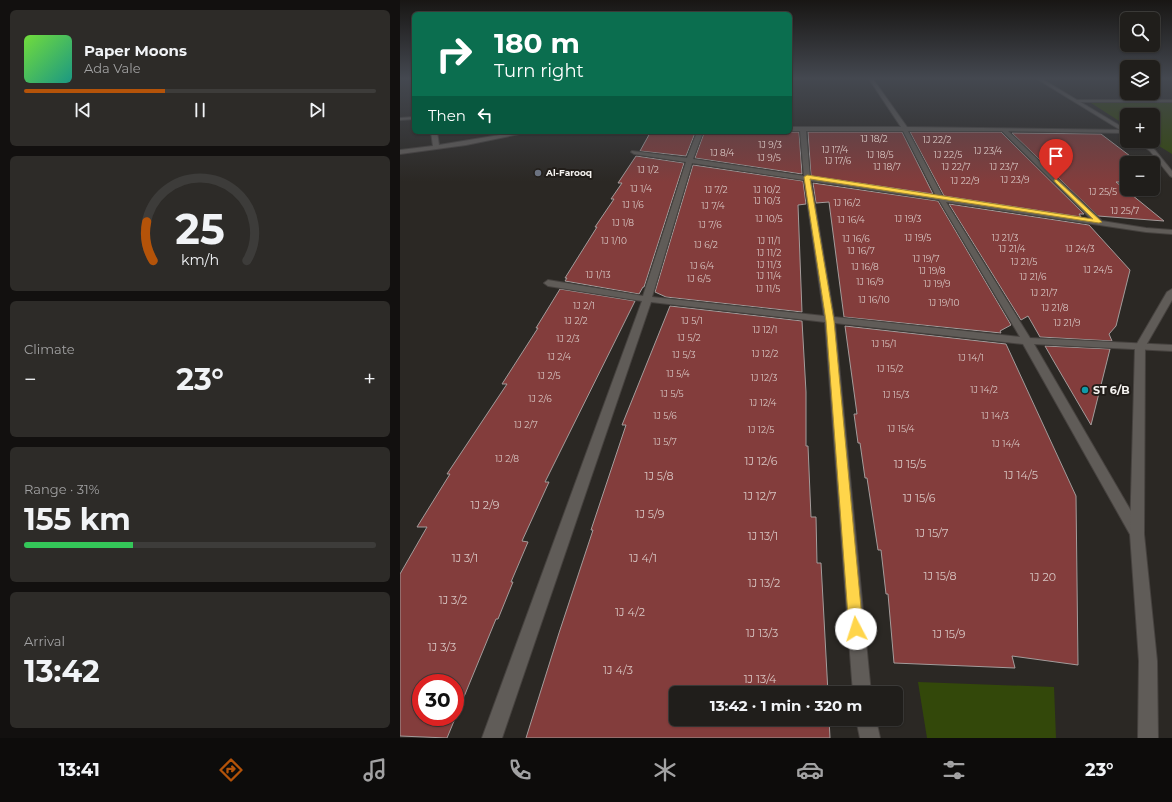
<!DOCTYPE html>
<meta charset="utf-8">
<style>
body{margin:0;font-family:Montserrat,sans-serif;background:#2d2b28;color:#f1f3f6;height:100vh;display:flex;flex-direction:column;font-size:15px;white-space:nowrap}
*{box-sizing:border-box;margin:0}
p{font-size:13px;color:#a2a2a3}
.icon{flex:none;width:22px;height:22px;fill:none;stroke:currentColor;stroke-width:2;stroke-linecap:round;stroke-linejoin:round}
.map{position:relative;flex:1;overflow:hidden}
.side{display:flex;flex-direction:column;gap:10px;padding:10px;background:#12100f;width:400px}
.side>*{flex:none}
.guide{position:absolute;left:12px;top:12px;width:380px;height:122px;border-radius:6px;box-shadow:0 1px 3px #0004,0 0 0 1px #3d3c3a;background:#0b6e4f;color:#fff;overflow:hidden}
.buttons{position:absolute;left:720px;top:12px;display:grid;gap:8px}
.buttons a{display:grid;place-items:center;width:40px;height:40px;border-radius:6px;background:#201e1b;box-shadow:0 1px 3px #0004,0 0 0 1px #3d3c3a;font-size:20px}
.speed{position:absolute;left:12px;top:674px;display:flex;gap:8px;font-size:20px;font-weight:700;text-align:center}
.speed>*{display:grid;place-content:center;width:52px;height:52px;border-radius:50%;background:#201e1b;box-shadow:0 1px 3px #0004,0 0 0 1px #3d3c3a;line-height:1}
.speed .limit{border:6px solid #d22;background:#fff;color:#111}
.pin{position:absolute;display:grid;place-items:center;width:34px;height:34px;color:#fff;margin:-41px -17px;border-radius:50% 50% 50% 0;rotate:-45deg;box-shadow:0 0 4px #0007}
.pin .icon{rotate:45deg}
.me{position:absolute;width:44px;margin:-22px;rotate:355deg;stroke-linejoin:round;filter:drop-shadow(0 0 3px #0008)}
.turn{display:flex;align-items:center;gap:14px;height:84px;padding:0 16px;font-size:18px}
.turn .icon{width:52px;height:52px;stroke-width:2.5}
.turn b{display:block;font-size:28px;line-height:34px}
.then{display:flex;align-items:center;height:38px;padding:0 16px;background:#0003;gap:8px;font-size:15px}
.big{font-size:30px;font-weight:700;line-height:1.1}
.side .tile{flex:1;display:flex;flex-direction:column;justify-content:center;gap:6px;min-width:0;padding:0 14px;border-radius:6px;background:#2d2b28}
.side .dial{align-items:center;gap:0}
.dial svg{height:104px;overflow:visible;fill:none;stroke:#3d3c3a;stroke-width:7;stroke-linecap:round;text-anchor:middle}
.dial text{fill:#f1f3f6;stroke:none}
.song{display:flex;align-items:center;gap:12px}
.cover{width:48px;height:48px;border-radius:6px;background:linear-gradient(135deg,hsl(100 70% 55%),hsl(170 70% 35%))}
.played{height:4px;border-radius:2px;background:linear-gradient(90deg,#b45309 40%,#3d3c3a 40%)}
.keys{display:flex;justify-content:space-around;direction:ltr}
.heat{display:flex;justify-content:space-between;align-items:center;font-size:22px;direction:ltr}
.charge{height:6px;border-radius:3px;background:linear-gradient(90deg,#34c759 31%,#3d3c3a 0)}
.trip{position:absolute;left:269px;top:686px;width:234px;height:40px;border-radius:6px;background:#201e1b;box-shadow:0 1px 3px #0004,0 0 0 1px #3d3c3a;font-weight:700;line-height:40px;text-align:center}
.dock{display:flex;height:64px;justify-content:space-around;align-items:center;background:#0d0c0b;color:#a2a2a3}
.dock .icon{width:28px;height:28px}
.dock .active{color:#b45309}
.dock b{font-size:18px;color:#f1f3f6}
main{display:flex;flex:1;min-height:0}
.map>svg:first-child{display:block}
</style>
<main>
<section class="side">
<div class="tile">
<div class="song"><i class="cover"></i><div><b>Paper Moons</b><p>Ada Vale</p></div></div>
<div class="played"></div>
<div class="keys"><svg class="icon" aria-label="previous" viewBox="0 0 24 24"><path d="M18 5L8 12l10 7zM5 5v14"/></svg><svg class="icon" aria-label="pause" viewBox="0 0 24 24"><path d="M8 5v14M16 5v14"/></svg><svg class="icon" aria-label="next" viewBox="0 0 24 24"><path d="M6 5l10 7-10 7zM19 5v14"/></svg></div>
</div>
<div class="tile dial"><svg viewBox="0 0 100 80">
<path d="M14 69A42 42 0 1 1 86 69"/>
<path d="M14 69A42 42 0 0 1 9 39" stroke="#b45309"/>
<text x="50" y="56" font-size="32" font-weight="700">25</text>
<text x="50" y="72" font-size="11">km/h</text>
</svg></div>
<div class="tile"><p>Climate</p>
<div class="heat"><a>−</a><b class="big">23°</b><a>+</a></div>
</div>
<div class="tile"><p>Range · 31%</p><b class="big">155 km</b><div class="charge"></div></div>
<div class="tile"><p>Arrival</p><b class="big">13:42</b></div>
</section>
<div class="map">
<svg width="772" height="738" viewBox="0 0 772 738">
<rect width="100%" height="100%" fill="#2b2824"/>
<g fill="#33480a">
<path d="M 691,103 L 772,103 L 772,154 L 751,141 L 753,141 L 753,115 L 727,115 L 727,126 Z"/>
<path d="M 518,682 L 654,687 L 656,738 L 527,738 Z"/>
</g>
<g fill="#833d3c" stroke="#a39c9b" fill-rule="evenodd">
<path d="M 306,132 L 399,132 L 402,174 L 295,158 L 304,133 Z"/>
<path d="M 408,132 L 502,132 L 533,194 L 411,176 Z"/>
<path d="M 510,132 L 601,132 L 684,214 L 679,214 L 681,217 L 544,196 Z"/>
<path d="M 250,133 L 295,133 L 286,156 L 240,151 Z"/>
<path d="M 612,133 L 701,134 L 738,162 L 727,163 L 727,182 L 716,182 L 764,221 L 698,216 Z"/>
<path d="M 236,156 L 284,163 L 244,287 L 243,287 L 239,294 L 165,281 L 167,278 L 165,278 L 197,227 L 195,227 L 214,199 L 211,199 L 222,183 L 218,183 Z"/>
<path d="M 293,165 L 403,181 L 406,204 L 398,205 L 402,312 L 266,297 L 255,292 Z"/>
<path d="M 413,183 L 538,201 L 611,325 L 600,331 L 601,333 L 444,317 L 429,202 L 416,203 Z"/>
<path d="M 549,204 L 689,225 L 730,270 L 716,326 L 709,334 L 712,341 L 640,337 L 628,316 L 621,320 Z"/>
<path d="M 160,289 L 235,301 L 145,482 L 149,482 L 122,541 L 128,542 L 111,582 L 113,582 L 98,619 L 96,619 L 47,738 L 0,736 L 0,574 L 27,527 L 17,527 L 50,474 L 47,474 L 107,384 L 102,384 L 138,328 L 136,328 ZM 21,683 L 55,683 L 55,717 L 21,717 Z"/>
<path d="M 270,306 L 402,321 L 406,392 L 406,446 L 408,446 L 411,517 L 416,517 L 417,563 L 421,563 L 428,693 L 276,693 L 276,719 L 429,719 L 430,738 L 126,738 L 159,633 L 193,530 L 191,530 L 226,425 L 222,425 Z"/>
<path d="M 445,326 L 606,344 L 676,496 L 678,665 L 612,656 L 615,668 L 494,663 L 488,594 L 486,594 L 481,550 L 478,550 L 467,478 L 465,478 L 460,443 L 458,443 L 454,414 L 457,414 Z"/>
<path d="M 645,346 L 710,349 L 691,425 L 653,360 Z"/>
</g>
<g fill="none" stroke-linecap="round" stroke-linejoin="round">
<g stroke="#46423f" stroke-width="2">
<g id="minor">
<path d="M 469,79 L 473,79 L 507,127 L 727,130 L 726,133 L 608,131 L 702,221 L 746,228 L 772,230 L 772,234 L 746,232 L 546,202 L 630,338 L 772,345 L 772,351 L 634,344 L 742,530 L 744,534 L 742,538 L 737,540 L 732,538 L 623,344 L 435,323 L 471,693 L 453,693 L 425,322 L 251,302 L 102,738 L 82,738 L 242,301 L 148,286 L 144,283 L 148,280 L 243,296 L 286,162 L 234,154 L 231,152 L 232,151 L 287,158 L 297,132 L 303,132 L 293,159 L 404,176 L 400,131 L 390,131 L 390,127 L 501,127 ZM 406,131 L 503,131 L 536,196 L 410,177 ZM 508,131 L 602,131 L 692,220 L 543,197 ZM 292,163 L 404,180 L 424,316 L 252,297 ZM 411,181 L 539,200 L 620,337 L 434,317 Z"/>
<path d="M 673,100 L 772,100 L 772,102 L 675,102 Z"/>
<path d="M 14,117 L 14,119 L 0,120 L 0,118 Z"/>
<path d="M 31,132 L 37,132 L 39,145 L 117,132 L 129,132 L 66,145 L 0,154 L 0,150 L 33,146 Z"/>
<path d="M 456,719 L 476,719 L 480,738 L 460,738 Z"/>
</g>
</g>
<g stroke="#46423f" stroke-width="2">
<g id="tertiary">
<path d="M 637,79 L 642,79 L 727,130 L 727,134 Z"/>
<path d="M 737,141 L 744,141 L 754,149 L 772,171 L 772,177 L 770,176 L 750,151 Z"/>
<path d="M 772,289 L 772,300 L 745,347 L 744,534 L 757,661 L 758,738 L 738,738 L 739,661 L 730,534 L 735,347 L 767,292 Z"/>
</g>
</g>
<use href="#minor" fill="#605c58" fill-rule="evenodd"/>
<use href="#tertiary" fill="#605c58" fill-rule="evenodd"/>
</g>
<linearGradient id="sky" x2="0" y2="1"><stop stop-color="#181614"/><stop offset="0.43" stop-color="#444850"/><stop offset="1" stop-color="#444850" stop-opacity="0"/></linearGradient>
<rect width="772" height="182" fill="url(#sky)"/>
<path fill="#ffd54a" stroke="#a68a30" d="M 407,175 L 693,219 L 655,182 L 654,180 L 656,179 L 702,222 L 699,223 L 410,179 L 434,321 L 463,629 L 461,633 L 456,635 L 451,633 L 449,629 L 426,321 L 404,177 Z"/>
<circle fill="#6b7280" stroke="#221e1a" stroke-width="1.5" cx="138" cy="173" r="4"/>
<circle fill="#0f9aa8" stroke="#221e1a" stroke-width="1.5" cx="685" cy="390" r="4"/>
<g text-anchor="middle" stroke-width="4" stroke-linejoin="round" paint-order="stroke">
<g font-size="9" fill="#d8c6c3">
<text x="474" y="142">1J 18/2</text>
<text x="537" y="143">1J 22/2</text>
<text x="370" y="148">1J 9/3</text>
<text x="435" y="153">1J 17/4</text>
<text x="588" y="154">1J 23/4</text>
<text x="322" y="156">1J 8/4</text>
<text x="480" y="158">1J 18/5</text>
<text x="548" y="158">1J 22/5</text>
<text x="369" y="161">1J 9/5</text>
<text x="438" y="164">1J 17/6</text>
<text x="487" y="170">1J 18/7</text>
<text x="556" y="170">1J 22/7</text>
<text x="604" y="170">1J 23/7</text>
<text x="248" y="173">1J 1/2</text>
<text x="615" y="183">1J 23/9</text>
<text x="565" y="184">1J 22/9</text>
<text x="241" y="192">1J 1/4</text>
<text x="316" y="193">1J 7/2</text>
<text x="367" y="193">1J 10/2</text>
<text x="703" y="195">1J 25/5</text>
<text x="367" y="204">1J 10/3</text>
<text x="447" y="206">1J 16/2</text>
<text x="233" y="208">1J 1/6</text>
<text x="313" y="209">1J 7/4</text>
<text x="725" y="214">1J 25/7</text>
<text x="369" y="222">1J 10/5</text>
<text x="508" y="222">1J 19/3</text>
<text x="451" y="223">1J 16/4</text>
<text x="223" y="226">1J 1/8</text>
<text x="310" y="228">1J 7/6</text>
<text x="518" y="241">1J 19/5</text>
<text x="605" y="241">1J 21/3</text>
<text x="456" y="242">1J 16/6</text>
<text x="214" y="244">1J 1/10</text>
<text x="369" y="244">1J 11/1</text>
<text x="306" y="248">1J 6/2</text>
<text x="612" y="252">1J 21/4</text>
<text x="680" y="252">1J 24/3</text>
<text x="461" y="254">1J 16/7</text>
<text x="369" y="256">1J 11/2</text>
<text x="526" y="262">1J 19/7</text>
<text x="624" y="265">1J 21/5</text>
<text x="369" y="268">1J 11/3</text>
<text x="302" y="269">1J 6/4</text>
<text x="465" y="270">1J 16/8</text>
<text x="698" y="273">1J 24/5</text>
<text x="532" y="274">1J 19/8</text>
<text x="198" y="278">1J 1/13</text>
<text x="369" y="279">1J 11/4</text>
<text x="633" y="280">1J 21/6</text>
<text x="299" y="282">1J 6/5</text>
<text x="470" y="285">1J 16/9</text>
<text x="537" y="287">1J 19/9</text>
<text x="368" y="292">1J 11/5</text>
<text x="644" y="296">1J 21/7</text>
<text x="474" y="303">1J 16/10</text>
<text x="544" y="306">1J 19/10</text>
<text x="184" y="309">1J 2/1</text>
<text x="655" y="311">1J 21/8</text>
<text x="176" y="324">1J 2/2</text>
<text x="292" y="324">1J 5/1</text>
<text x="667" y="326">1J 21/9</text>
<text x="365" y="333">1J 12/1</text>
<text x="289" y="341">1J 5/2</text>
<text x="168" y="342">1J 2/3</text>
<text x="484" y="347">1J 15/1</text>
<text x="365" y="357">1J 12/2</text>
<text x="284" y="358">1J 5/3</text>
<text x="159" y="360">1J 2/4</text>
<text x="571" y="361">1J 14/1</text>
<text x="490" y="372">1J 15/2</text>
<text x="278" y="377">1J 5/4</text>
<text x="149" y="379">1J 2/5</text>
<text x="364" y="381">1J 12/3</text>
<text x="584" y="393">1J 14/2</text>
<text x="272" y="397">1J 5/5</text>
<text x="496" y="398">1J 15/3</text>
<text x="140" y="402">1J 2/6</text>
<text x="363" y="406">1J 12/4</text>
<text x="265" y="419">1J 5/6</text>
<text x="595" y="419">1J 14/3</text>
<text x="126" y="428">1J 2/7</text>
<text x="501" y="432">1J 15/4</text>
<text x="361" y="433">1J 12/5</text>
<text x="265" y="445">1J 5/7</text>
<text x="606" y="447">1J 14/4</text>
<text x="107" y="462">1J 2/8</text>
</g>
<g font-size="9" font-weight="bold" fill="#f5f3f0" stroke="#221e1a" text-anchor="start">
<text x="146" y="176">Al-Farooq</text>
</g>
<g font-size="11" font-weight="bold" fill="#f5f3f0" stroke="#221e1a" text-anchor="start">
<text x="693" y="394">ST 6/B</text>
</g>
<g font-size="11" fill="#d8c6c3">
<text x="361" y="465">1J 12/6</text>
<text x="510" y="468">1J 15/5</text>
<text x="621" y="479">1J 14/5</text>
<text x="259" y="480">1J 5/8</text>
<text x="360" y="500">1J 12/7</text>
<text x="519" y="502">1J 15/6</text>
<text x="85" y="509">1J 2/9</text>
<text x="250" y="518">1J 5/9</text>
<text x="532" y="537">1J 15/7</text>
<text x="363" y="540">1J 13/1</text>
<text x="65" y="562">1J 3/1</text>
<text x="243" y="562">1J 4/1</text>
<text x="540" y="580">1J 15/8</text>
<text x="643" y="581">1J 20</text>
<text x="364" y="587">1J 13/2</text>
<text x="53" y="604">1J 3/2</text>
<text x="230" y="616">1J 4/2</text>
<text x="362" y="637">1J 13/3</text>
<text x="549" y="638">1J 15/9</text>
<text x="42" y="651">1J 3/3</text>
<text x="218" y="674">1J 4/3</text>
<text x="360" y="683">1J 13/4</text>
</g>
</g>
</svg>
<div class="buttons">
<a><svg class="icon" aria-label="search" viewBox="0 0 24 24"><circle cx="10" cy="10" r="6"/><path d="M15 15l6 6"/></svg></a>
<a><svg class="icon" aria-label="layers" viewBox="0 0 24 24"><path d="M12 4l9 5-9 5-9-5zM3 14l9 5 9-5"/></svg></a>
<a>+</a>
<a>−</a>
</div>
<div class="speed"><div class="limit">30</div></div>
<div class="pin" style="left:656px;top:180px;background:#d93025"><svg class="icon" aria-label="arrive" viewBox="0 0 24 24"><path d="M6 21V4h12l-3 4 3 4H6"/></svg></div>
<svg class="me" style="left:456px;top:629px" viewBox="-20 -20 40 40"><circle r="19" fill="#fff"/><path d="M0-13L10 11 0 6-10 11z" fill="#ffd54a"/></svg>
<div class="trip">13:42 · 1 min · 320 m</div>
<div class="guide">
<div class="turn"><svg class="icon" aria-label="right" viewBox="0 0 24 24"><path d="M7 20v-9h11M14 6l5 5-5 5"/></svg><div><b>180 m</b>Turn right</div></div>
<div class="then">Then<svg class="icon" aria-label="left" viewBox="0 0 24 24"><path d="M17 20v-9H6M10 6l-5 5 5 5"/></svg></div>
</div>
</div>
</main>
<nav class="dock">
<b>13:41</b>
<svg class="icon active" aria-label="directions" viewBox="0 0 24 24"><path d="M12 3l9 9-9 9-9-9zM9 14v-3h6M13 9l2 2-2 2"/></svg>
<svg class="icon" aria-label="music" viewBox="0 0 24 24"><path d="M9 18V5l10-2v13"/><circle cx="6" cy="18" r="3"/><circle cx="16" cy="16" r="3"/></svg>
<svg class="icon" aria-label="phone" viewBox="0 0 24 24"><path d="M5 4h4l2 5-3 2q2 4 5 5l2-3 5 2v4C11 20 4 13 5 4z"/></svg>
<svg class="icon" aria-label="climate" viewBox="0 0 24 24"><path d="M12 3v18M4 7l16 10M4 17L20 7"/></svg>
<svg class="icon" aria-label="car" viewBox="0 0 24 24"><path d="M5 17H2v-5l4-1 3-4h7l3 4 3 1v5h-3M9 17h6M6 11h13"/><circle cx="7" cy="17" r="2"/><circle cx="17" cy="17" r="2"/></svg>
<svg class="icon" aria-label="filters" viewBox="0 0 24 24"><path d="M4 7h16M4 17h16"/><circle cx="9" cy="7" r="2"/><circle cx="15" cy="17" r="2"/></svg>
<b>23°</b>
</nav>
